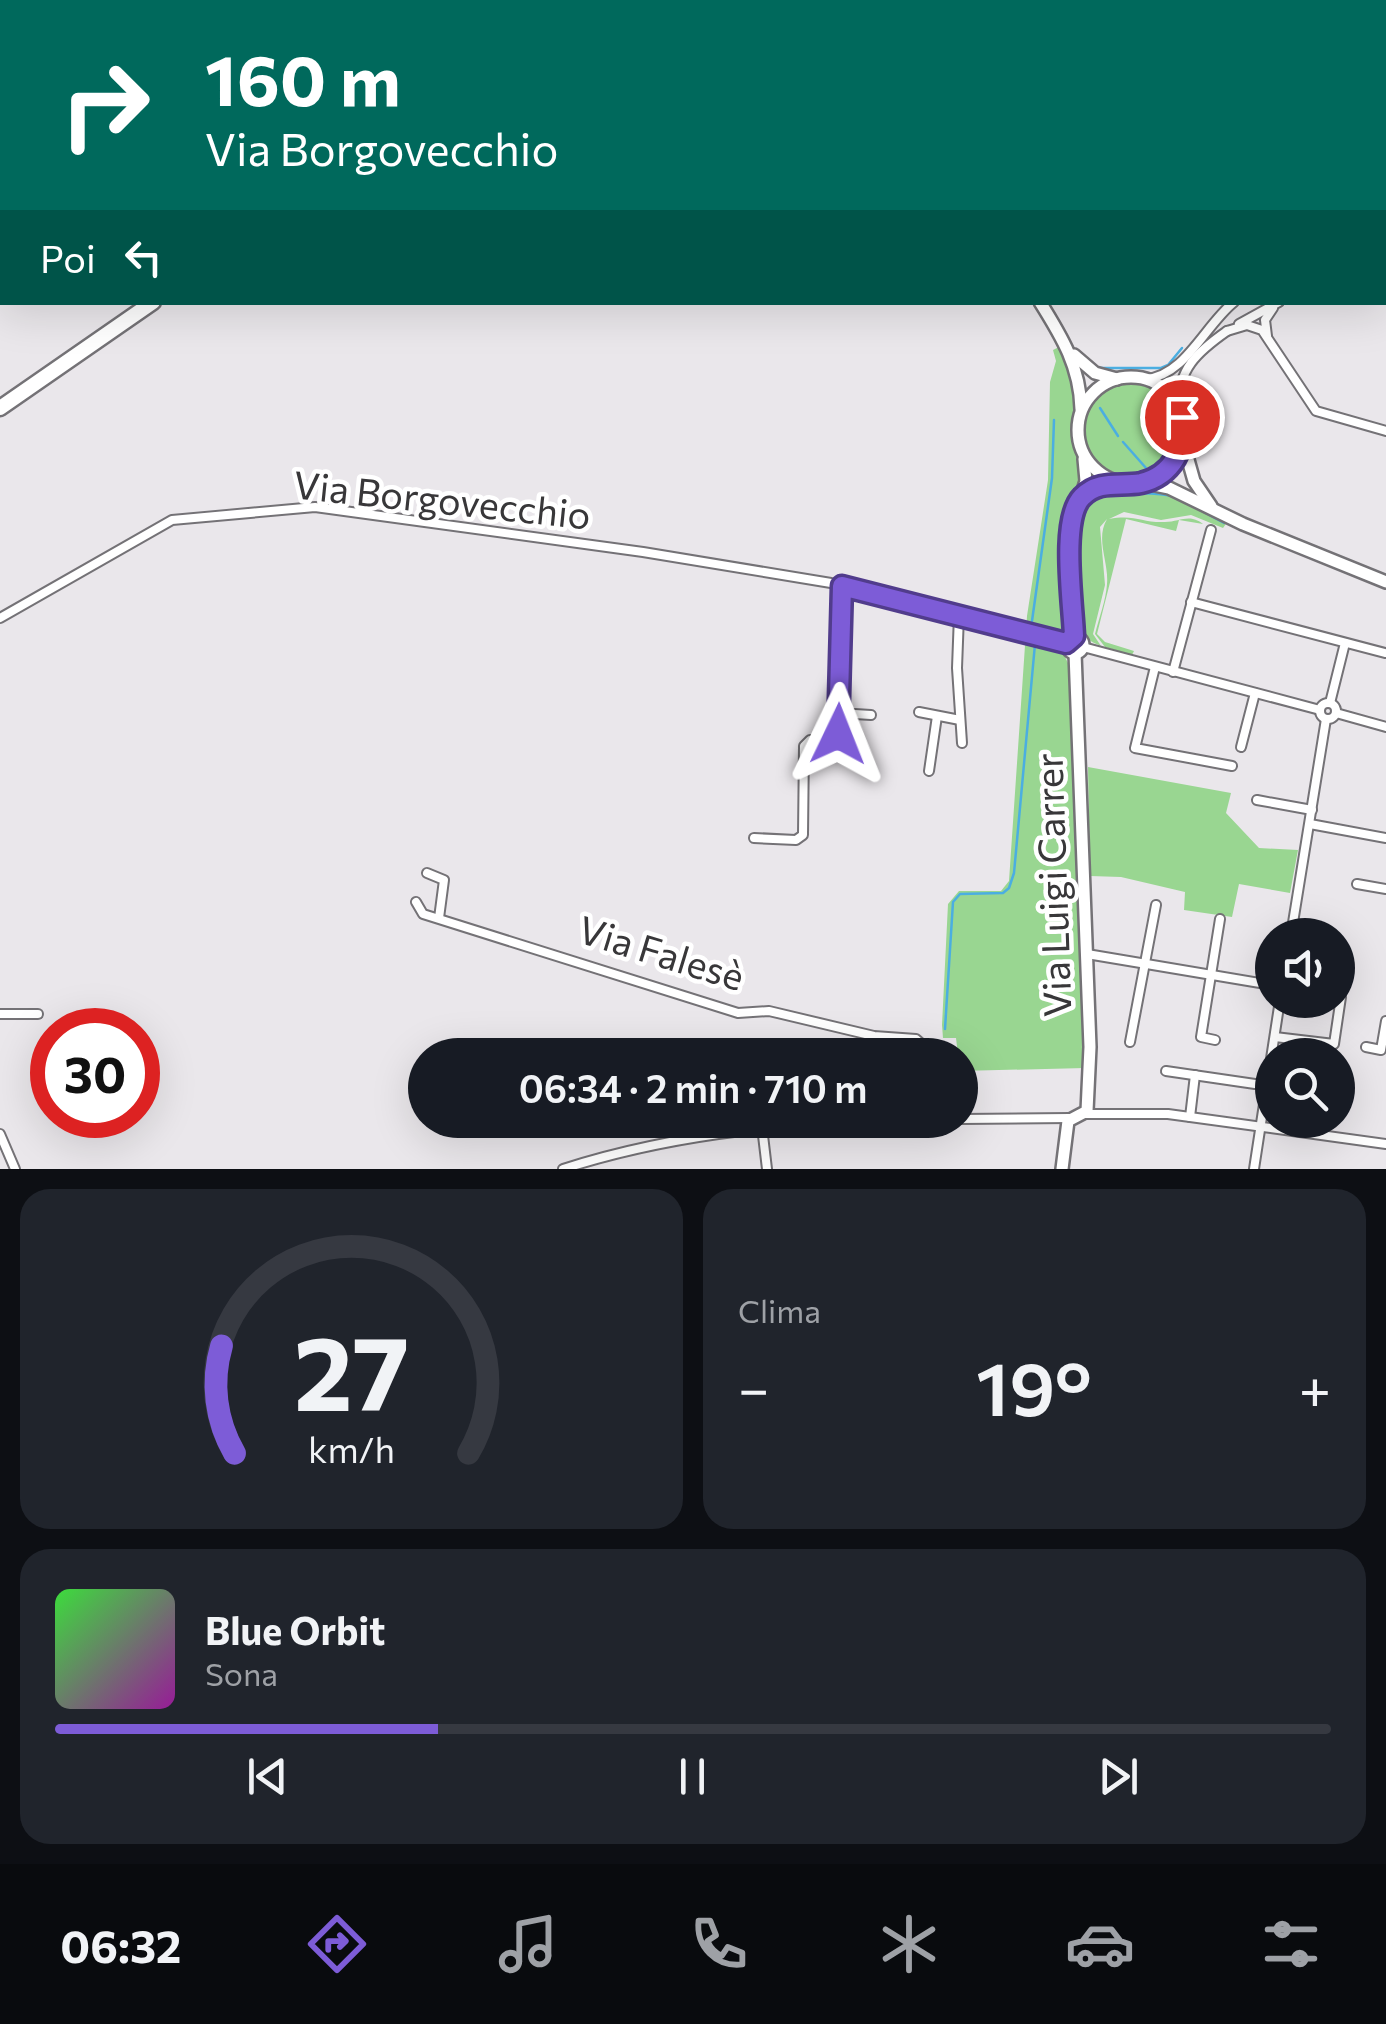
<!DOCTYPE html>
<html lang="it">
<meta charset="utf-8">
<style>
body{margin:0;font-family:Commissioner,sans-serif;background:#20242c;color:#f1f3f6;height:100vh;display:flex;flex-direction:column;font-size:38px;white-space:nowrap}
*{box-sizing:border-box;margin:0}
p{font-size:32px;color:#9ea1a6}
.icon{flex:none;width:55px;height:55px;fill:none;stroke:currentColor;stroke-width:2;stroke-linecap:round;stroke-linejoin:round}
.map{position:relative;height:1169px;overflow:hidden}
.panel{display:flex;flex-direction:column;gap:20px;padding:20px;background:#0d0f14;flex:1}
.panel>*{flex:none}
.guide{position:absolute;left:0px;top:0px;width:1388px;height:305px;box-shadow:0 10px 40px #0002;background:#00695c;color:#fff;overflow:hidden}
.buttons{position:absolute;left:1255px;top:918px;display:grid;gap:20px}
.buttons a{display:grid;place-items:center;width:100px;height:100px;border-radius:50%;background:#171b24;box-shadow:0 10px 40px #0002;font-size:50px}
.speed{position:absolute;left:30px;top:1008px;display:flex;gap:20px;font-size:50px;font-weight:700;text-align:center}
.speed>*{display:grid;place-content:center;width:130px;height:130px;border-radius:50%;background:#171b24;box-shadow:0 10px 40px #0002;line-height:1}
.speed .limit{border:15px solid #d22;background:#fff;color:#111}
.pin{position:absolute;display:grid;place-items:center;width:85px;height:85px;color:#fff;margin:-42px;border:5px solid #fff;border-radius:50%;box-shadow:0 2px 10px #0007}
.me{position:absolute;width:110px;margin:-55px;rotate:2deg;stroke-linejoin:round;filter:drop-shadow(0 0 8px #0008)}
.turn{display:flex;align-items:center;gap:35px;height:210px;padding:0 40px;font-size:45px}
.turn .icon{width:130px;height:130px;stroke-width:2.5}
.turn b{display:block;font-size:70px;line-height:85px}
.then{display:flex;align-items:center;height:95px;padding:0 40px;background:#0003;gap:20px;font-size:38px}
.big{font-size:75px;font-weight:600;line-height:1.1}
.panel .card{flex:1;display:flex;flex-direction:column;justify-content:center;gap:15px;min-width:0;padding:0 35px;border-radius:30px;background:#20242c}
.panel .dial{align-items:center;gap:0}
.dial svg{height:260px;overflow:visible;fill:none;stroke:#363941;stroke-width:7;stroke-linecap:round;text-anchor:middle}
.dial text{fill:#f1f3f6;stroke:none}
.song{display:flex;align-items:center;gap:30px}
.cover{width:120px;height:120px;border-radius:15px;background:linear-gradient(135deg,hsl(120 70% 55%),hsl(300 70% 35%))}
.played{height:10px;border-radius:5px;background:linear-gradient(90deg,#7d5cd7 30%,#363941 30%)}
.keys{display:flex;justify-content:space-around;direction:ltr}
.heat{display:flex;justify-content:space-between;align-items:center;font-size:55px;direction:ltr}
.panel .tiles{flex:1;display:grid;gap:20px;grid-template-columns:1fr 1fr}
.card:last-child{grid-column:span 2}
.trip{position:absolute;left:408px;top:1038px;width:570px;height:100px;border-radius:50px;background:#171b24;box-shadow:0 10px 40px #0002;font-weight:600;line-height:100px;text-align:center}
.dock{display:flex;height:160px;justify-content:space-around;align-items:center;background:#090b0e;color:#9ea1a6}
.dock .icon{width:70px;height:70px}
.dock .current{color:#7d5cd7}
.dock b{font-size:45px;color:#f1f3f6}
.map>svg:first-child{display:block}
</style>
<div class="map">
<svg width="1386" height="1169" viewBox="0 0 1386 1169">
<rect width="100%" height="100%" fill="#eae7eb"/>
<g fill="#99d691">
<path d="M 1061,346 L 1074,373 L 1077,398 L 1073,433 L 1082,468 L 1081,487 L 1067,522 L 1069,628 L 1061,637 L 1061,649 L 1071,669 L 1085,1068 L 960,1071 L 956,1038 L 943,1038 L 942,1025 L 948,904 L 959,891 L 1001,891 L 1009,881 L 1027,616 L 1048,480 L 1050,382 L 1056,361 L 1053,350 Z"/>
<circle cx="1132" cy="429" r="47"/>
<path d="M 1110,486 L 1161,488 L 1228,521 L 1223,528 L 1191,515 L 1161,520 L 1124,512 L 1109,519 C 1135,514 1142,523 1165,522 C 1180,522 1189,513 1203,524 L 1179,520 L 1176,531 L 1126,519 L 1097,634 L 1105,642 L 1134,651 L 1132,655 L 1105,647 L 1095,634 C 1099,618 1106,600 1107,584 C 1109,562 1095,539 1107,519 L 1100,527 L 1105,585 L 1093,634 L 1101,646 C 1094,643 1087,640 1082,633 C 1073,620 1074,526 1080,509 C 1085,496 1097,490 1110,486 Z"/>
<path d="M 1088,767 L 1231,793 L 1226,813 L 1259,848 L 1298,850 L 1290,893 L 1239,884 L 1232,917 L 1184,910 L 1185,892 L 1121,877 L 1090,876 Z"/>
</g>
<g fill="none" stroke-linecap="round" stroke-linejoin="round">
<g stroke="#4baee1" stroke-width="2.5">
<path d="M 1100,368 L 1161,368 L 1168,365 L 1182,348"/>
<path d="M 1100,408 L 1118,436"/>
<path d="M 1123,442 L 1146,468"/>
<path d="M 1111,491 C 1133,496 1153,490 1175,497"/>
<path d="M 1186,502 L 1224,523"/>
<path d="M 1032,621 L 1052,478 L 1054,420"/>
<path d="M 945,1029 L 953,902 L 960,894 L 1003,893 L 1009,888 L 1014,873 L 1035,644"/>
</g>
<g stroke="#747276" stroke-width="12">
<g id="street">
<path d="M 869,0 L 870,2"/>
<path d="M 1219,0 L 1220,2"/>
<path d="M 1382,0 L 1384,2"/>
<path d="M 1250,2 L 1254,0"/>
<path d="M 1334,2 L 1338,0"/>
<path d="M 1385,203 L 1386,202"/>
<path d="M 1385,246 L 1386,245"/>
<path d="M 1385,262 L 1386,263"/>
<path d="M 1239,324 L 1279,302"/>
<path d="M 1227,331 L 1247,325 L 1262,330 L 1316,411 L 1386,431"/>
<path d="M 1267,336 L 1265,320 L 1273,308"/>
<path d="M 1146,379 C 1185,376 1205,325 1234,302"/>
<path d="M 1178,407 C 1178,369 1197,352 1227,331"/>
<path d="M 1191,602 L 1385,653"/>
<path d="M 959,615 L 957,668 L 962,743"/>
<path d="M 0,618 L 172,520 L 315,507 L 643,552 L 831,583 L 1066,643"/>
<path d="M 1083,647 L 1320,710"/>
<path d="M 1155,667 L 1135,748 L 1232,766"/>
<path d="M 1173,672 L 1211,530"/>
<circle cx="1328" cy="711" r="8"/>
<path d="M 1330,703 L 1345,643"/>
<path d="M 919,712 L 960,720"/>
<path d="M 838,713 L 871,715"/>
<path d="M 1336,713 L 1386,727"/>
<path d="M 1241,747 L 1255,693"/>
<path d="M 929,771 L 937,716"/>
<path d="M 1257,800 L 1312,810"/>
<path d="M 1310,824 L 1386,838"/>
<path d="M 754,838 L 796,840 L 803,835 L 804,746 L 810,740 L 832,740 L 837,733 L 842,586"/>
<path d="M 427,873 L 444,880 L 439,918"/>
<path d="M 1357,884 L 1386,889"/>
<path d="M 416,902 L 423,914 L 738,1013 L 769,1011 L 874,1036 L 916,1039 L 924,1046 L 924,1055"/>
<path d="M 1291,935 L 1326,719"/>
<path d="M 1087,954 L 1272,985"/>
<path d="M 0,1014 L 38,1014"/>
<path d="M 1275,1037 L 1334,1044 L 1341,997"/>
<path d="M 1215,1040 L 1201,1037 L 1220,919"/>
<path d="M 1130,1042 L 1156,905"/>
<path d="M 1366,1047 L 1381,1050 L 1386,1021"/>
<path d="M 1166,1071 L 1255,1084"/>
<path d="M 1085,1114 L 1168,1114 L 1386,1144"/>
<path d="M 1190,1117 L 1195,1075"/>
<path d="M 960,1119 L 1070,1118"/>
<path d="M 762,1127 L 767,1169"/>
<path d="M 0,1134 L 15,1169"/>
<path d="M 563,1169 C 681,1131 801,1122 924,1120"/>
<path d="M 1254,1169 L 1280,1000"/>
</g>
</g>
<g stroke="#747276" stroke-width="16">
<g id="secondary">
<path d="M 849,0 L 851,2"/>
<path d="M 1040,302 C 1062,337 1080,367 1081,409"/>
<path d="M 1074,355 L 1095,373 L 1117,379"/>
<circle cx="1131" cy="430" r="53"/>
<path d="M 1183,442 L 1194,481 L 1211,506"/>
<path d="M 1145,483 L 1169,488 L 1243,524 L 1386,582"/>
<path d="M 1074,636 L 1071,529 L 1086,481 L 1084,459"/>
<circle cx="1075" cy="645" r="8"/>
<path d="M 1062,1169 L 1068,1121 L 1087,1111 L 1090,1047 L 1075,653"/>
</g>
</g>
<g stroke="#747276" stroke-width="19">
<g id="highway">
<path d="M 567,2 L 571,0"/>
<path d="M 610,2 L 614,0"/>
<path d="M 0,408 L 153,302"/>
</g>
</g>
<use href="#street" stroke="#fff" stroke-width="8"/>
<use href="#secondary" stroke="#fff" stroke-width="11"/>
<use href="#highway" stroke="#fff" stroke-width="14"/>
</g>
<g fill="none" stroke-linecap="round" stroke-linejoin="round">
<g stroke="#513c8c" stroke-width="25">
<path id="route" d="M 838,734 L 842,586 L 1066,643 L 1074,636 C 1073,605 1060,519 1082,497 C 1099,479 1121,487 1141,483 C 1172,476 1188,446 1182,417"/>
</g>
<use href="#route" stroke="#7d5cd7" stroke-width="18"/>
</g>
<g text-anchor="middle" stroke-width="9" stroke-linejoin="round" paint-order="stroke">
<g font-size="38" fill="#383739" stroke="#fff">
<text transform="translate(442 501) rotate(6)" y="13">Via Borgovecchio</text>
<text transform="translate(1054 885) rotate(-92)" y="13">Via Luigi Carrer</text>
<text transform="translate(661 954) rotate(17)" y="13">Via Falesè</text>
</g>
</g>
</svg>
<div class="buttons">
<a><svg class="icon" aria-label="sound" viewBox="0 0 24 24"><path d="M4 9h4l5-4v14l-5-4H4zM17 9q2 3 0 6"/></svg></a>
<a><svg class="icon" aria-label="search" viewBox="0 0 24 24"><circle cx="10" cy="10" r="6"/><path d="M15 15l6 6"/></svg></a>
</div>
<div class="speed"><div class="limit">30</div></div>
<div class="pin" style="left:1182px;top:417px;background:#d93025"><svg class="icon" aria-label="arrive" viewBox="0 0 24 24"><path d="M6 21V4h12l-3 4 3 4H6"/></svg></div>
<svg class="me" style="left:838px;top:734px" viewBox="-20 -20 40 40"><path d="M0-17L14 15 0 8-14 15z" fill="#7d5cd7" stroke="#fff" stroke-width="4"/></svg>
<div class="trip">06:34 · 2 min · 710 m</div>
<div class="guide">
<div class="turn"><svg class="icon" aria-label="right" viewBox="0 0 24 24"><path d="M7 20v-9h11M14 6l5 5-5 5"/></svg><div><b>160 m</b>Via Borgovecchio</div></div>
<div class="then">Poi<svg class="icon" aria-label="left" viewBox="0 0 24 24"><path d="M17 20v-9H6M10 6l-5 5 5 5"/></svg></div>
</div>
</div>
<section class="panel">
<div class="tiles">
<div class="card dial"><svg viewBox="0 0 100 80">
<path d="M14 69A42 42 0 1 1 86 69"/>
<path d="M14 69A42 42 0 0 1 10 36" stroke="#7d5cd7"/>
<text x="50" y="56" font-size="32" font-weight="700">27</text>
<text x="50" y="72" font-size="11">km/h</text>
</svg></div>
<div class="card"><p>Clima</p>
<div class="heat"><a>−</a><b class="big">19°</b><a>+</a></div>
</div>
<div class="card">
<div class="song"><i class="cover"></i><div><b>Blue Orbit</b><p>Sona</p></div></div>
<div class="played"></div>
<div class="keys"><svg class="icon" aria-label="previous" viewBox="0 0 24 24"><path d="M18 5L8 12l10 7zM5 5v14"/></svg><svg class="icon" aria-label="pause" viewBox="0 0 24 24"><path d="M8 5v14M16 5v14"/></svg><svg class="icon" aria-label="next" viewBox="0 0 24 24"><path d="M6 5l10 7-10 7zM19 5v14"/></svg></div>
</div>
</div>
</section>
<nav class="dock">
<b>06:32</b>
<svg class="icon current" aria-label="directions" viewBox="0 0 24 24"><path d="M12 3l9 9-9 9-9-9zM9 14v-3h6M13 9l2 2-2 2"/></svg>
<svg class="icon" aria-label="music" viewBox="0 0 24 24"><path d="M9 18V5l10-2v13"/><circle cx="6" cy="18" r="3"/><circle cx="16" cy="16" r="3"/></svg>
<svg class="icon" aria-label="phone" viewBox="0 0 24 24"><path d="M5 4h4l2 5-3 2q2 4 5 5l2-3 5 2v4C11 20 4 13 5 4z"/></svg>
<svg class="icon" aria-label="climate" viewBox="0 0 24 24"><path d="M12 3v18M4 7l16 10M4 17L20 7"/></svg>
<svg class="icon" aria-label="car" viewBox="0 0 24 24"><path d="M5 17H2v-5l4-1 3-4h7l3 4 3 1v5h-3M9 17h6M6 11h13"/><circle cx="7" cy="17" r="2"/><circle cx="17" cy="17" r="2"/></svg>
<svg class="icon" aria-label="filters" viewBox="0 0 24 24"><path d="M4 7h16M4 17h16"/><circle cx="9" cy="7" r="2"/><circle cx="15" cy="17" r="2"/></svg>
</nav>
